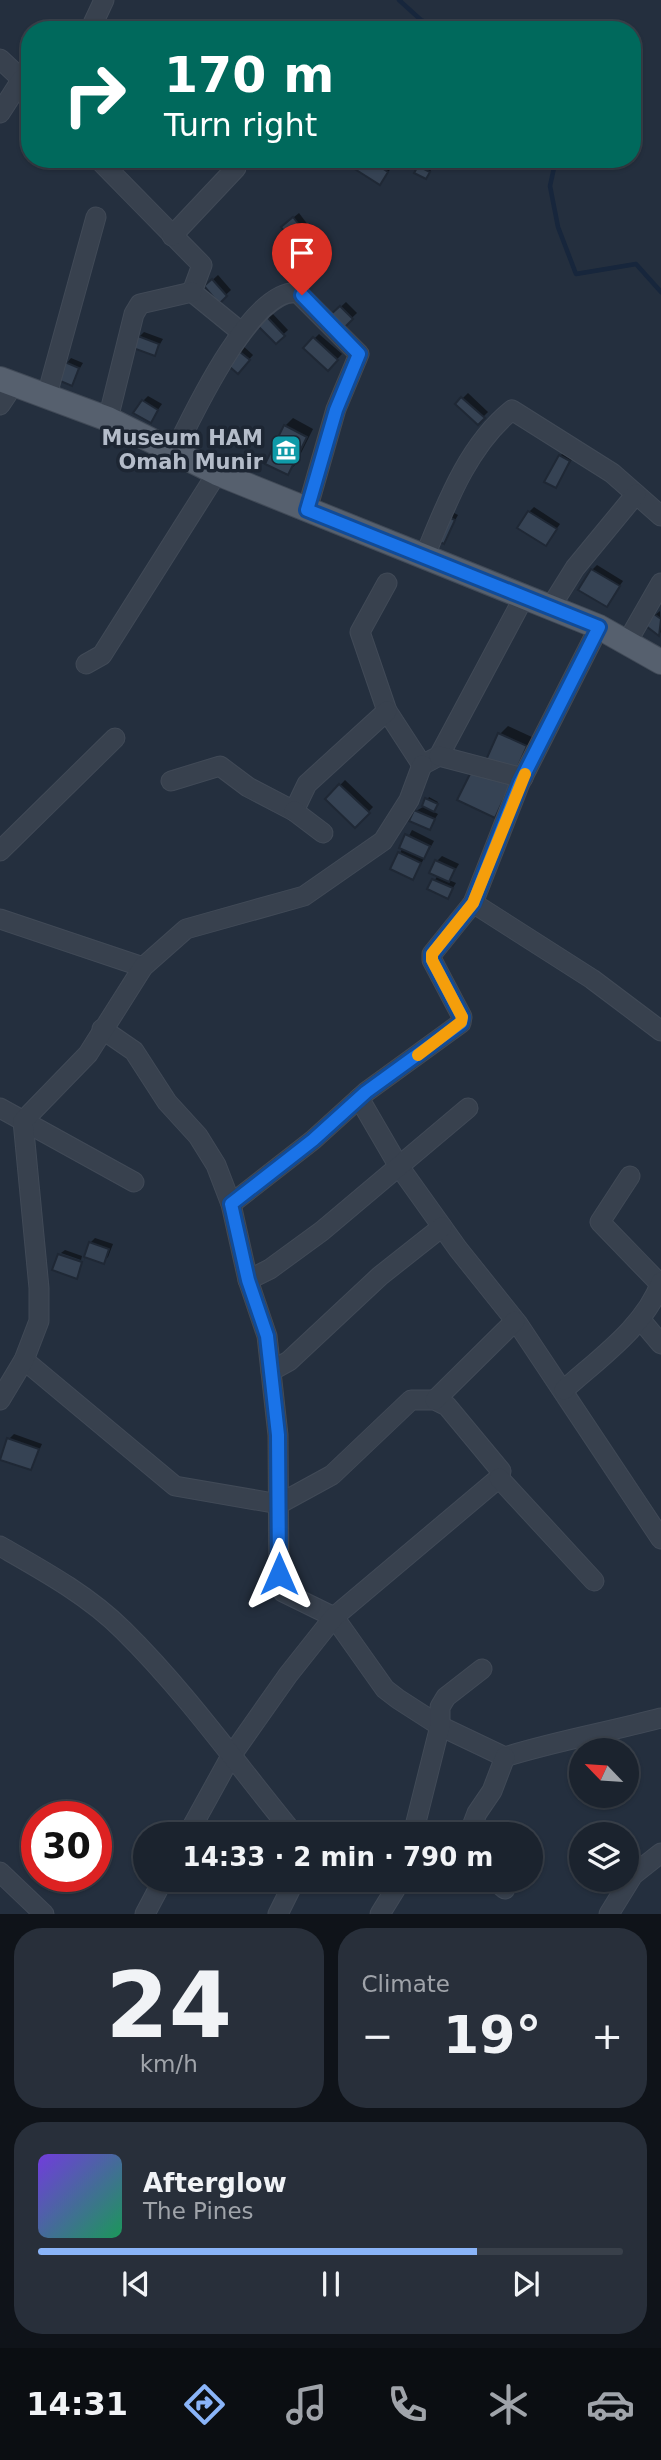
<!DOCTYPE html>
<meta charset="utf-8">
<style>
body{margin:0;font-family:"DejaVu Sans",sans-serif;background:#282f3a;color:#f1f3f6;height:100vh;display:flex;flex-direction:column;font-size:26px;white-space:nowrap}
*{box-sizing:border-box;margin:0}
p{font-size:23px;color:#a0a4aa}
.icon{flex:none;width:38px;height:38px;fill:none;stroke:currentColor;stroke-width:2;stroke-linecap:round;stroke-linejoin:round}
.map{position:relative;height:1914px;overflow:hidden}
.drawer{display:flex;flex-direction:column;gap:14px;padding:14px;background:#0f1319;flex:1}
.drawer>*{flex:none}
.hud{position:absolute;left:21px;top:21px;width:620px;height:147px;border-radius:28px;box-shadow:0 2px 5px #0004,0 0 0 2px #39404a;background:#00695c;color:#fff;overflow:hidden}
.needle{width:46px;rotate:295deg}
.buttons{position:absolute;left:569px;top:1738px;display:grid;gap:14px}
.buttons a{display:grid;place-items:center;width:70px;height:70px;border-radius:50%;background:#1b232e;box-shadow:0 2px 5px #0004,0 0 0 2px #39404a;font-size:35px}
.speed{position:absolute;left:21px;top:1801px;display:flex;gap:14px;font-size:35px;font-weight:700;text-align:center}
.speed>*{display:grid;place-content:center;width:91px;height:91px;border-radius:50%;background:#1b232e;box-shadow:0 2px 5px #0004,0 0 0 2px #39404a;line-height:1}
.speed .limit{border:10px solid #d22;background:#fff;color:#111}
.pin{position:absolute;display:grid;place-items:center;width:60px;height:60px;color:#fff;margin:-72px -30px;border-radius:50% 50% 50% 0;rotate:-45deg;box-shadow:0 0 7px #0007}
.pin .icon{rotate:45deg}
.me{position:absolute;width:77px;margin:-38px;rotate:0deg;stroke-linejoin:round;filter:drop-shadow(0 0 5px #0008)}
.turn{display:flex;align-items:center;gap:24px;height:147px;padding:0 28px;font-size:32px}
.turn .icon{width:91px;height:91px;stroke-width:2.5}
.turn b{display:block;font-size:49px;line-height:60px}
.big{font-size:52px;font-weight:700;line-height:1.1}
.drawer .tile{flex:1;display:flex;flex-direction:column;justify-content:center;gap:10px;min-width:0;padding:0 24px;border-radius:28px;background:#282f3a}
.drawer .dial{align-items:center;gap:0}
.dial b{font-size:91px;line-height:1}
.song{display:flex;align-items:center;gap:21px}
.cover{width:84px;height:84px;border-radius:10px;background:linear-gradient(135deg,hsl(260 70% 55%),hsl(150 70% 35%))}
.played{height:7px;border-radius:4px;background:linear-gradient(90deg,#8ab4f8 75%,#39404a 75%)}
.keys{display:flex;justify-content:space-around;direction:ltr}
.heat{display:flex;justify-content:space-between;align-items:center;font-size:38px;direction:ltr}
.drawer .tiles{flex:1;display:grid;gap:14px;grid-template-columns:1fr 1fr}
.tile:last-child{grid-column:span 2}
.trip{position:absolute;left:133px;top:1822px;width:410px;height:70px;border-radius:35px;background:#1b232e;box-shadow:0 2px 5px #0004,0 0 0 2px #39404a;font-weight:700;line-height:70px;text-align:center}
.tabs{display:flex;height:112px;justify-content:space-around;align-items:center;background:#0b0e12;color:#a0a4aa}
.tabs .icon{width:49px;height:49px}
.tabs .active{color:#8ab4f8}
.tabs b{font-size:32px;color:#f1f3f6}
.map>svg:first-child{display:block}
</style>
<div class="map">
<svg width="661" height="1914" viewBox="0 0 661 1914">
<rect width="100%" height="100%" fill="#242f3e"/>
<g fill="#0007">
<path d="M 356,159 L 380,159 L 392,167 L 380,183 Z"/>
<path d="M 422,165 L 431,170 L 427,175 L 417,172 Z"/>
<path d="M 299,213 L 308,225 L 292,239 L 288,222 Z"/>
<path d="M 218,275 L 231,290 L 219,301 L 206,286 Z"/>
<path d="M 346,302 L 357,313 L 342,327 L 331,316 Z"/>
<path d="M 272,313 L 288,330 L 276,341 L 260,325 Z"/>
<path d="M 144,332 L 163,339 L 154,354 L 139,337 Z"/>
<path d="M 319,334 L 342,354 L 328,369 L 305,348 Z"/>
<path d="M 241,344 L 253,355 L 238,372 Z"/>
<path d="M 71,358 L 83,363 L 71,383 L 67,363 Z"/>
<path d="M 468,393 L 488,412 L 478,422 L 458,403 Z"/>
<path d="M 148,396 L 162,404 L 150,421 L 143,401 Z"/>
<path d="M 293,418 L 313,429 L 295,465 L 287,473 L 285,426 Z"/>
<path d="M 565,451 L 574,456 L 556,486 L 560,456 Z"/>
<path d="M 534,507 L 560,524 L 546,544 L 529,512 Z"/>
<path d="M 450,511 L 458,515 L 443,542 Z"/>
<path d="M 597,565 L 623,581 L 606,605 L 592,570 Z"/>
<path d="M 660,611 L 661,632 L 659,634 L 655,615 Z"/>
<path d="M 508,726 L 534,738 L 502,808 L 494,816 L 487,761 L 500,734 Z"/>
<path d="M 345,780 L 373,807 L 355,826 L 327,799 Z"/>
<path d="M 429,797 L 438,802 L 432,811 L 438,814 L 429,828 L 416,811 L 423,807 Z"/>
<path d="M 412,830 L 434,841 L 413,878 L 400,853 Z"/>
<path d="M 442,856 L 459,864 L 449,880 L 456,883 L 447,897 L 430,888 L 438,875 L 437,861 Z"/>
<path d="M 95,1238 L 113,1244 L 108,1257 L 103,1262 L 86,1256 L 84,1261 L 90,1243 Z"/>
<path d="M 65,1250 L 82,1256 L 81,1260 L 61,1253 Z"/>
<path d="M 14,1434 L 42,1444 L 31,1468 L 9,1439 Z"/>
</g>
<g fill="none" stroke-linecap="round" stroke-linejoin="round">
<g stroke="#17263c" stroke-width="4.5">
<path d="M 399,0 L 421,20 L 445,30"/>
<path d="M 556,159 L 550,186 L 558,227 L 576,274 L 636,264 L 661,292"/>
</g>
</g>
<g fill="#364354" stroke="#1f2835" stroke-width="2">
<path d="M 354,159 L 368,159 L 388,172 L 380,185 L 350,166 Z"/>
<path d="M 418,166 L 430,172 L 426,179 L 414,173 Z"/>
<path d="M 293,217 L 304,231 L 292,241 L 281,227 Z"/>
<path d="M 212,279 L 227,296 L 219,304 L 204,286 Z"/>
<path d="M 340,306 L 353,319 L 342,330 L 329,316 Z"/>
<path d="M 266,316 L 285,336 L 276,344 L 257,325 Z"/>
<path d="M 138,336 L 159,344 L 155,356 L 133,348 Z"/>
<path d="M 313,337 L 338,360 L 328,371 L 303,348 Z"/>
<path d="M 235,348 L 250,360 L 238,374 L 223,361 Z"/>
<path d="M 65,362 L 79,368 L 72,386 L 58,380 Z"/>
<path d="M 461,397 L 485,418 L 478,425 L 455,404 Z"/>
<path d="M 142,400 L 158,410 L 151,423 L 133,413 Z"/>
<path d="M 284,425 L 307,437 L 288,475 L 265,464 Z"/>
<path d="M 559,455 L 570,461 L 556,488 L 544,482 Z"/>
<path d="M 528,511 L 557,529 L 546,546 L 517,528 Z"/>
<path d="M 444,515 L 455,520 L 444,544 L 433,539 Z"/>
<path d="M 591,569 L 620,586 L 607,607 L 578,590 Z"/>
<path d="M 654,614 L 661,619 L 659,636 L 646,626 Z"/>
<path d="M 498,733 L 527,746 L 515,773 L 486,760 Z"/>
<path d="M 474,766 L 511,783 L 495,818 L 457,800 Z"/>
<path d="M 339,784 L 370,813 L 355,828 L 325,799 Z"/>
<path d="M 425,798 L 438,804 L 434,812 L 422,806 Z"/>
<path d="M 414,810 L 435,819 L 430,830 L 409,821 Z"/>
<path d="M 405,834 L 430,846 L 424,859 L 399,848 Z"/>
<path d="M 398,852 L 421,863 L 413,880 L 390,869 Z"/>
<path d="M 435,860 L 455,869 L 449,882 L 429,873 Z"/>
<path d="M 432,879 L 453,888 L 448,899 L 427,889 Z"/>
<path d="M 89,1242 L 109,1249 L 104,1264 L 84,1257 Z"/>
<path d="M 58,1254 L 82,1262 L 77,1279 L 52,1270 Z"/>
<path d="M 7,1438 L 39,1449 L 31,1470 L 0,1460 Z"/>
</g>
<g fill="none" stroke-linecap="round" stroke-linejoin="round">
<g stroke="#414a57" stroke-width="21">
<g id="minor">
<path d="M 90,30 L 104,0"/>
<path d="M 0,59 L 30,87"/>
<path d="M 0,113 L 22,79"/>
<path d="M 98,159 L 202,265 L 192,292 L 241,332"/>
<path d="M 172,236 L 236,168"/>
<path d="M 47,395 L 96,217"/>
<path d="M 0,405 L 14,384"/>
<path d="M 108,419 L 134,314 L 140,304 L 192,292"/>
<path d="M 174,453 C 191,418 253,285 298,293 L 359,354 L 336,409 L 307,510"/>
<path d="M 424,558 C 445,507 467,446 512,410 L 612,473 L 661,516"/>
<path d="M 387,583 L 360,632 L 387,711 L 422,765 L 439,756 L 524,597"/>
<path d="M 550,608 L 575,568 L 636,494"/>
<path d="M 626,644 L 661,583"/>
<path d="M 86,664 L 102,655 L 217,473"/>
<path d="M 439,756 L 523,778"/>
<path d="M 171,781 L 220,766 L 248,787 L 294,811 L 307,784 L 387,711"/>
<path d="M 294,811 L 323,833"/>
<path d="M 0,851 L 115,738"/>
<path d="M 473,903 L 592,979 L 661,1031"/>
<path d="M 0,919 L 143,967"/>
<path d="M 102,1029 L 134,1051 L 167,1102 L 198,1136 L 216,1165 L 231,1204 L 248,1280 L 267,1336 L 278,1435 L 279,1584 L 283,1592 L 334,1617 L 385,1689 L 398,1699 L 440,1726 L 505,1757 C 556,1741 609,1732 661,1718"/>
<path d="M 359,1098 L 398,1165 L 458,1249 L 518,1324 L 661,1539"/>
<path d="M 0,1108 L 134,1182"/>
<path d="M 630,1176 L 600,1222 L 660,1284"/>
<path d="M 231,1204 L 313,1140 L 366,1092 L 461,1023 L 462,1017 L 432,960 L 432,954 L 473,903 L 520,783 L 599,627"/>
<path d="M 248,1280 L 270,1269 L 322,1231 L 468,1108"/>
<path d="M 640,1319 L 661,1344"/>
<path d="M 24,1360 L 175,1486 L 279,1504 L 332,1475 L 411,1400 L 435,1400 L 447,1406 L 501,1471 L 499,1478 L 334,1617 L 288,1675 L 231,1756 L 188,1834"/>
<path d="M 271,1371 L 289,1361 L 380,1276 L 442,1227"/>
<path d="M 564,1390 C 598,1359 645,1327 661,1282"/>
<path d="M 0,1400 L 24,1360 L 39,1321 L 39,1288 L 23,1121 L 88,1054 L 143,967 L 186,929 L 304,896 L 383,841 L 409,800 L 422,765"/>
<path d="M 435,1400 L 515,1321"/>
<path d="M 499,1478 L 594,1581"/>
<path d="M 0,1546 C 42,1570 88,1595 123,1630 C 186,1692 238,1766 294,1834"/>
<path d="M 413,1834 L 440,1726 L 440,1707 L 446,1697 L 482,1669"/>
<path d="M 469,1834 L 477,1813 L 492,1791 L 505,1757"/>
<path d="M 0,1872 L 44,1914"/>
<path d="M 494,1880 L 505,1889"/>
<path d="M 145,1914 L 163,1880"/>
<path d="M 278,1914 L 295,1880"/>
<path d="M 380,1914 L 401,1880"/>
<path d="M 609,1914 L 633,1875 L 661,1853"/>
</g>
</g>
<g stroke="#414a57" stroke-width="26">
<path id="major" d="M 0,379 L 108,419 L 217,473 L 599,627 L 661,662"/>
</g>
<use href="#minor" stroke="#38414e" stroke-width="19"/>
<use href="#major" stroke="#56606e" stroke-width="24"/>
</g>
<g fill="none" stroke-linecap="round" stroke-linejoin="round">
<g stroke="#114b97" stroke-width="18">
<path id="route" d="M 279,1574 L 278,1435 L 267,1336 L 248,1280 L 231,1204 L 313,1140 L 366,1092 L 461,1023 L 462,1017 L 432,960 L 432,954 L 473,903 L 520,783 L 599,627 L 307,510 L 336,410 L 359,354 L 302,295"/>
</g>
<use href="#route" stroke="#1a73e8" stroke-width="12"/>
<path stroke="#f59e0b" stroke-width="12" d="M 418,1055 L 461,1022 L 462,1017 L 432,960 L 432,954 L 473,903 L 525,774"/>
</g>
<defs>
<g id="museum-square" transform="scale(1.575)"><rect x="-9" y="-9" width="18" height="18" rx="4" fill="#0f9aa8" stroke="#1d2633"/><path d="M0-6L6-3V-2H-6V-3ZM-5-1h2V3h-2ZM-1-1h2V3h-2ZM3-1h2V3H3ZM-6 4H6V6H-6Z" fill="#fff"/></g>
</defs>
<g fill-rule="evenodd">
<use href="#museum-square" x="286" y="450"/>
</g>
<g text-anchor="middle" stroke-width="7" stroke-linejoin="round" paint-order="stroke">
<g font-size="21" font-weight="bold" fill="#b4bcc9" stroke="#1d2633" text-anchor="end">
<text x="263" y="445">Museum HAM<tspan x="263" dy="24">Omah Munir</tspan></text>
</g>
</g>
</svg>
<div class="buttons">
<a><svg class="needle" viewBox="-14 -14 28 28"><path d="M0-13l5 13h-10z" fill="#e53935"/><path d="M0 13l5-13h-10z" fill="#a0a4aa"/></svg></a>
<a><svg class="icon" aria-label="layers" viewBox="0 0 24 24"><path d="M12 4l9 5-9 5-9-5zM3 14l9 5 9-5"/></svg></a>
</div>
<div class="speed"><div class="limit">30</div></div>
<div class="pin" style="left:302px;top:295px;background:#d93025"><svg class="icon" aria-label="arrive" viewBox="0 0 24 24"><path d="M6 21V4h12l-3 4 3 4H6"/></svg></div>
<svg class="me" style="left:279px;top:1574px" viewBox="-20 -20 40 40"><path d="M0-17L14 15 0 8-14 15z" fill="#1a73e8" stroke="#fff" stroke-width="4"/></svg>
<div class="trip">14:33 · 2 min · 790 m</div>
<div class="hud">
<div class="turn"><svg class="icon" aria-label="right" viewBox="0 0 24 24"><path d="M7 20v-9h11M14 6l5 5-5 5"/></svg><div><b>170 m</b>Turn right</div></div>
</div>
</div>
<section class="drawer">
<div class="tiles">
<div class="tile dial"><b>24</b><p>km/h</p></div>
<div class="tile"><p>Climate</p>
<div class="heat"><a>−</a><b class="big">19°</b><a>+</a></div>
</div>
<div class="tile">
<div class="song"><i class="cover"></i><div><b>Afterglow</b><p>The Pines</p></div></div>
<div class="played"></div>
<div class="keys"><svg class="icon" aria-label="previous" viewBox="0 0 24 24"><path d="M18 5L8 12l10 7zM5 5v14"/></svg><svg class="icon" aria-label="pause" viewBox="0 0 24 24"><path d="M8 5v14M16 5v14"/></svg><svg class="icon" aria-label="next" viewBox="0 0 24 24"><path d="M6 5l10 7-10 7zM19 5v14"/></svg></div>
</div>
</div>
</section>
<nav class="tabs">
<b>14:31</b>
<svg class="icon active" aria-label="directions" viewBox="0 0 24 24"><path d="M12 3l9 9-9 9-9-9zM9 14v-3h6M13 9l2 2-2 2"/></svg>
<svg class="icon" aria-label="music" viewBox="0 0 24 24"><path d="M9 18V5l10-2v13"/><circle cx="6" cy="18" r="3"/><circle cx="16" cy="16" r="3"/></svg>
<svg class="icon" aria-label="phone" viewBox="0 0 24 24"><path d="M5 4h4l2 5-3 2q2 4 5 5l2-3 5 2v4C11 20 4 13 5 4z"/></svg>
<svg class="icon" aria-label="climate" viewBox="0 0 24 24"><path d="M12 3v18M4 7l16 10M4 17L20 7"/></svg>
<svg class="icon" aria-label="car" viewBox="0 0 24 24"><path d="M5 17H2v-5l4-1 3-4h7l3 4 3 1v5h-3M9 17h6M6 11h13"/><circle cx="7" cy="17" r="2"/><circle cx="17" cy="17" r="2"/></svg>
</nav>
